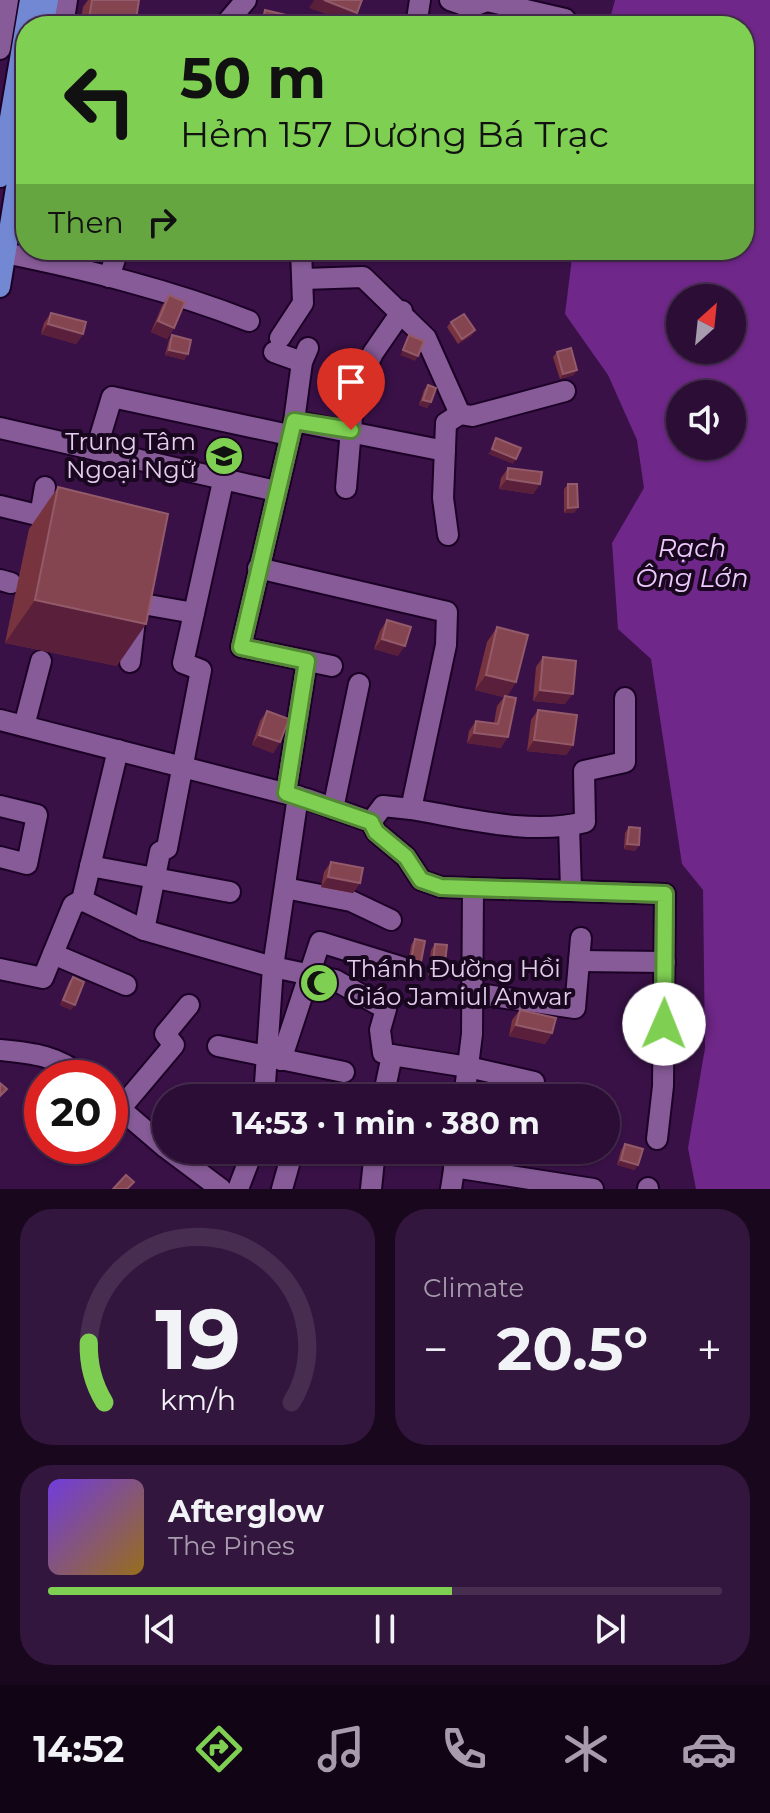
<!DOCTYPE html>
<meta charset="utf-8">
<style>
body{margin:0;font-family:Montserrat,sans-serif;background:#33163d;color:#f1f3f6;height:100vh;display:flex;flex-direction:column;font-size:30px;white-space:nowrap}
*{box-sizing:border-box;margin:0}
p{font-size:26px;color:#a69cad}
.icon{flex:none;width:44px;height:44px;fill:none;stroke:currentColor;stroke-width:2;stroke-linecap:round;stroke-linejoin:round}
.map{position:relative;height:1189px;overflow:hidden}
.sheet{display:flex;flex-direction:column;gap:20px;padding:20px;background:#18071d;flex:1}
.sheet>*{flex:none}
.hud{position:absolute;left:16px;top:16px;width:738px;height:244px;border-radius:32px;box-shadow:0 2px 6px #0004,0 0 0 2px #472d50;background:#7fd052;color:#111;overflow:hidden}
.needle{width:52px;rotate:27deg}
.fabs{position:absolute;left:666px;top:284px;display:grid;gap:16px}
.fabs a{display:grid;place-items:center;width:80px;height:80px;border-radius:50%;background:#2b0d35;box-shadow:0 2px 6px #0004,0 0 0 2px #472d50;font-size:40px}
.speed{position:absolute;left:24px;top:1060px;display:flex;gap:16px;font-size:40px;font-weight:700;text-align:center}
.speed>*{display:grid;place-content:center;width:104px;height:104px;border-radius:50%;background:#2b0d35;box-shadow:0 2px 6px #0004,0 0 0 2px #472d50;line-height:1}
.speed .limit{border:12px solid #d22;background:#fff;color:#111}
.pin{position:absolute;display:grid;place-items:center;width:68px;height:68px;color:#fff;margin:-82px -34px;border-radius:50% 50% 50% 0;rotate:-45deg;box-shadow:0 0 8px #0007}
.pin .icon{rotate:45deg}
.me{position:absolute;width:88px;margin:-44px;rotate:1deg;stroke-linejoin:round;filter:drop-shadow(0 0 6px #0008)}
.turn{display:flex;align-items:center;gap:28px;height:168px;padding:0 32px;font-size:36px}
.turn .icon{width:104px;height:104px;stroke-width:2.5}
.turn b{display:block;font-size:56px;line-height:68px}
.then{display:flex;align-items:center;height:76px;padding:0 32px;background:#0003;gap:16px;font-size:30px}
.big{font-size:60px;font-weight:700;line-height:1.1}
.sheet .tile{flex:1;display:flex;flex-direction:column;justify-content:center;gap:12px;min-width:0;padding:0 28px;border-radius:32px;background:#33163d}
.sheet .dial{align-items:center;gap:0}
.dial svg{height:208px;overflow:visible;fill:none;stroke:#472d50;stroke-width:7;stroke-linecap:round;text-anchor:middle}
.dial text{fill:#f1f3f6;stroke:none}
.song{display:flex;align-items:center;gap:24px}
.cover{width:96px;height:96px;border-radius:12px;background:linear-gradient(135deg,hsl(260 70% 55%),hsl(40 70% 35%))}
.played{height:8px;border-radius:4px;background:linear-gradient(90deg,#7fd052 60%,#472d50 60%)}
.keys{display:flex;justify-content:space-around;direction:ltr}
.heat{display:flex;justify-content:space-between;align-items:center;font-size:44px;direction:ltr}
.sheet .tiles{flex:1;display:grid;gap:20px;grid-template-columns:1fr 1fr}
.tile:last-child{grid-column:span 2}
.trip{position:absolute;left:152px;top:1084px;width:468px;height:80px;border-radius:40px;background:#2b0d35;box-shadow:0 2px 6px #0004,0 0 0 2px #472d50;font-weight:700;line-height:80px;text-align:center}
.tabs{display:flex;height:128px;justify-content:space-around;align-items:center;background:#110515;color:#a69cad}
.tabs .icon{width:56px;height:56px}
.tabs .active{color:#7fd052}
.tabs b{font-size:36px;color:#f1f3f6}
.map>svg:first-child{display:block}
</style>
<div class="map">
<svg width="770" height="1189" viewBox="0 0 770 1189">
<rect width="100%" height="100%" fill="#391147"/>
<path fill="#6f2789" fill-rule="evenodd" d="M 615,0 L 770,0 L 770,1189 L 696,1189 L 688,1148 L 705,1048 L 703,890 L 682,864 L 651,659 L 618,629 L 612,543 L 644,488 L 637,440 L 608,375 L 565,314 L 573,250 L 744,250 L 744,26 L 608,26 ZM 680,298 L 732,298 L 732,350 L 680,350 ZM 680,394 L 732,394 L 732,446 L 680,446 Z"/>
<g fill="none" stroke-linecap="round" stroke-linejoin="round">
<g stroke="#1c0126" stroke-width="24">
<g id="minor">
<path d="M 450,0 L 470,7 L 467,26"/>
<path d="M 470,7 L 487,1 L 565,19"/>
<path d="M 63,26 L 67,0"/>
<path d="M 224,26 L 246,0"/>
<path d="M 416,26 L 420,0"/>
<path d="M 0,49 L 8,0"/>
<path d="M 5,253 C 88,270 170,290 249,321"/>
<path d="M 109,277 L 118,250"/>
<path d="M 304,279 L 363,277 L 426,338 L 460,414 L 472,416 L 565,391"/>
<path d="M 280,338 L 303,303 L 301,250"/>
<path d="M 308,348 L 302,362 L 294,421 L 241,647 L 332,666"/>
<path d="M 274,352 L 302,362"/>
<path d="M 294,421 L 445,451"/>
<path d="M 0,428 L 276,491"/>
<path d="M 96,450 L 112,397 L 289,435"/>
<path d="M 346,488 L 354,394 L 373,353 L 402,311"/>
<path d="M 0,506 L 62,521"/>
<path d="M 40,516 L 45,487"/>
<path d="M 448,535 L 443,498 L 446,423 L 460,414"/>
<path d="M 258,568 L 447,612 L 446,645 L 411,809 L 383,806 L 371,822"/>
<path d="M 0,580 L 11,583"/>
<path d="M 130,662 L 137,603 L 194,613"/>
<path d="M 0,720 L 307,799 L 371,822 L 376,832 L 406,857 L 421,880 L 441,887 L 665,894 L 663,1086 L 657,1139"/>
<path d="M 24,726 L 41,661"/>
<path d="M 286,793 L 307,661"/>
<path d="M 0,806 L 37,815 L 27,864 L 0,857"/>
<path d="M 333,809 L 359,684"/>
<path d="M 411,809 C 465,818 531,836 585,822 L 584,771 L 625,762 L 625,698"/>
<path d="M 569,826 L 571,889"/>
<path d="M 90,866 L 230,892"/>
<path d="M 285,888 L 351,901 L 391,920"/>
<path d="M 82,900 L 144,930 L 273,967 L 335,980 L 386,1009 L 380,1030 L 383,1053 L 392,1055 L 383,1098"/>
<path d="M 144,930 L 160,852 L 167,848 L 201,670 L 183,663 L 224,477"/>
<path d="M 53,954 L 126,985"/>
<path d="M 579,961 L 665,962"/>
<path d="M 0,969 L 43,978 L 73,905 L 82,900 L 118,750"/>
<path d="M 472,993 L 575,1008 L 581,938"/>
<path d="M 218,1046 L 344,1072"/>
<path d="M 0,1050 C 33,1053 59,1056 84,1078"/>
<path d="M 392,1055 L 468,1067 L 534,1082"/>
<path d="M 281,1060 L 320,942 L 401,967"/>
<path d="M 264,1098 L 273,967 L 298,796"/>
<path d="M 464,1098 L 472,1034 L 473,889"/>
<path d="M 110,1100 L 166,1148"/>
<path d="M 120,1109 L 174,1045 L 165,1034 L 189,1005"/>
<path d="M 169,1150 L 221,1189"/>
<path d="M 454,1167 L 593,1189"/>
<path d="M 238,1189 L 253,1150"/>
<path d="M 282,1189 L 293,1150"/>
<path d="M 371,1189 L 375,1150"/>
<path d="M 451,1189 L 457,1150"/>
<path d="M 648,1189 L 648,1188"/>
</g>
</g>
<g stroke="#1c0126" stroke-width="24">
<g id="major">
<path d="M 43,26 L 48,0"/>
<path d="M 0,177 L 30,0"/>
<path d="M 0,287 L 26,126"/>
</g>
</g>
<use href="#minor" stroke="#865b97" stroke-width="20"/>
<use href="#major" stroke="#7388d3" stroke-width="20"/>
</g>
<g fill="#78343e">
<path d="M 88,0 L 139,0 L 135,26 L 80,26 L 83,7 Z"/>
<path d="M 169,295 L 174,328 L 167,339 L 151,332 L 162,306 Z"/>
<path d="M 51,313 L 83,334 L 76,344 L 41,334 L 44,323 Z"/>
<path d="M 451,322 L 475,330 L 471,336 L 458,344 L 447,327 Z"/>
<path d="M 172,335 L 188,354 L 184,360 L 165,355 L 169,340 Z"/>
<path d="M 557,352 L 574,375 L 560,379 L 553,357 Z"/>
<path d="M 428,385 L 431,402 L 427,408 L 419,405 L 424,390 Z"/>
<path d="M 508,468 L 540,484 L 533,494 L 499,489 L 501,478 Z"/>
<path d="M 568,484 L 578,507 L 574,513 L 564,513 L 564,489 Z"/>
<path d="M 58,487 L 117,666 L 5,643 L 29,529 Z"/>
<path d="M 387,620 L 398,656 L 374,649 L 380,631 Z"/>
<path d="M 497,627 L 516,682 L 507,696 L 501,748 L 467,743 L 469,731 L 476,721 L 494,723 L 497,706 L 504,697 L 475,690 L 487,642 Z"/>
<path d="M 543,657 L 565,704 L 533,701 L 536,667 Z"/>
<path d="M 538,710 L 573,745 L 566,755 L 527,751 L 531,720 Z"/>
<path d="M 267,711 L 280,742 L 273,753 L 252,745 L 260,721 Z"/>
<path d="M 629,827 L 639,845 L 635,851 L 624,849 L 625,833 Z"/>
<path d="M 331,862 L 360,883 L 353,893 L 321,887 L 324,872 Z"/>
<path d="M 415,939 L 420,967 L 417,972 L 407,971 L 411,945 Z"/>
<path d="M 435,944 L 440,977 L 428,976 L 431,950 Z"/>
<path d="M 73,977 L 71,1010 L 60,1005 L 69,982 Z"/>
<path d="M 520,1010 L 552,1033 L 545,1044 L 509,1036 L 512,1020 Z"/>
<path d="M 625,1144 L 635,1170 L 617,1165 L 621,1150 Z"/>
</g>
<g fill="#5a1f3a">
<path d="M 314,0 L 324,0 L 357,13 L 350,23 L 309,8 Z"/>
<path d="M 263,19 L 291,26 L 266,26 L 259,24 Z"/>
<path d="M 158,321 L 174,328 L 167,339 L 151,332 Z"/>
<path d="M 48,324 L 83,334 L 76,344 L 41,334 Z"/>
<path d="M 475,330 L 471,336 L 458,344 L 462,339 Z"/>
<path d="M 169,350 L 188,354 L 184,360 L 165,355 Z"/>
<path d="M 403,350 L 418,356 L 415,361 L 400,355 Z"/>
<path d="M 577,370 L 574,375 L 560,379 L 563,374 Z"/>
<path d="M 423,400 L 431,402 L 427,408 L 419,405 Z"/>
<path d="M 492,449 L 516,459 L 513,464 L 488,454 Z"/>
<path d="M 507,479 L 540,484 L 533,494 L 499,489 Z"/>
<path d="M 578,507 L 574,513 L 564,513 L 568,508 Z"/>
<path d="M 35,600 L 146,624 L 117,666 L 5,643 Z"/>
<path d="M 382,639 L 405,646 L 398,656 L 374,649 Z"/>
<path d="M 486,675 L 516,682 L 506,698 L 475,690 Z"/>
<path d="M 540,690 L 573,694 L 565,704 L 533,701 Z"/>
<path d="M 474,733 L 508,737 L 501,748 L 467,743 Z"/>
<path d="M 259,735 L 280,742 L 273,753 L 252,745 Z"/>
<path d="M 534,740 L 573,745 L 566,755 L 527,751 Z"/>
<path d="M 627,844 L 639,845 L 635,851 L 624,849 Z"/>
<path d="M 328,877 L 360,883 L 353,893 L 321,887 Z"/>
<path d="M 410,965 L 420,967 L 417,972 L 407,971 Z"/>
<path d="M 432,971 L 444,972 L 440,977 L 428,976 Z"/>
<path d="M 63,1000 L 75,1005 L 71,1010 L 60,1005 Z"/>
<path d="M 516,1025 L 552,1033 L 545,1044 L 509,1036 Z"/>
<path d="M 621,1160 L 638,1165 L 635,1170 L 617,1165 Z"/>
</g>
<g fill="#844551" stroke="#935a69" stroke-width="2">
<path d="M 92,0 L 139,0 L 135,26 L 88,26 Z"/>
<path d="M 324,0 L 362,0 L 357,13 Z"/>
<path d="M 265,10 L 303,19 L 301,26 L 291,26 L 263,19 Z"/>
<path d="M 169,295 L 185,302 L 174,328 L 158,321 Z"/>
<path d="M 51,313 L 86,322 L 83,334 L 48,324 Z"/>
<path d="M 464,314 L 475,330 L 462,339 L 451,322 Z"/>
<path d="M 172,335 L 191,340 L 188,354 L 169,350 Z"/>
<path d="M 409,335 L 424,341 L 418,356 L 403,350 Z"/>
<path d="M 571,348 L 577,370 L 563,374 L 557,352 Z"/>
<path d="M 428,385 L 436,388 L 431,402 L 423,400 Z"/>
<path d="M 496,438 L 521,448 L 516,459 L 492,449 Z"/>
<path d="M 508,468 L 542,472 L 540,484 L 507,479 Z"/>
<path d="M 568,484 L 577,484 L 578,507 L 568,508 Z"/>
<path d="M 58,487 L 168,514 L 146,624 L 35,600 Z"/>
<path d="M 387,620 L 411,627 L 405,646 L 382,639 Z"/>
<path d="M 497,627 L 528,635 L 516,682 L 486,675 Z"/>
<path d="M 543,657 L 576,661 L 573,694 L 540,690 Z"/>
<path d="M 505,696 L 516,698 L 508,737 L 474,733 L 476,721 L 498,724 Z"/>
<path d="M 538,710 L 577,715 L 573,745 L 534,740 Z"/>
<path d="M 267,711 L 289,719 L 280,742 L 259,735 Z"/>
<path d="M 629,827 L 640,828 L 639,845 L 627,844 Z"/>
<path d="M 331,862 L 363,868 L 360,883 L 328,877 Z"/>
<path d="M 415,939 L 425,941 L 420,967 L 410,965 Z"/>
<path d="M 435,944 L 447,945 L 444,972 L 432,971 Z"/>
<path d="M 73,977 L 84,982 L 75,1005 L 63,1000 Z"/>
<path d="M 520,1010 L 556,1018 L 552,1033 L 516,1025 Z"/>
<path d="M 0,1083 L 7,1089 L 0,1096 Z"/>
<path d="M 625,1144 L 643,1149 L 638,1165 L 621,1160 Z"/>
<path d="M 126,1175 L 134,1182 L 127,1189 L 113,1189 Z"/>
</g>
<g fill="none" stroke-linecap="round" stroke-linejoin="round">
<g stroke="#538735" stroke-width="20">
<path id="route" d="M 351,430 L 294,421 L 241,647 L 307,661 L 286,793 L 371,822 L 376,832 L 406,857 L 421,880 L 441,887 L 665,894 L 664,1024"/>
</g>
<use href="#route" stroke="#7fd052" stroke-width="14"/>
</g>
<defs>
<g id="school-disc" transform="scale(2)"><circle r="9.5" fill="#7fd052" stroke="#18071e"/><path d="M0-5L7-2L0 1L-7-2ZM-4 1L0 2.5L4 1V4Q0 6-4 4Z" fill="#111"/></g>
<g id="mosque-disc" transform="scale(2)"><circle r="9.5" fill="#7fd052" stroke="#18071e"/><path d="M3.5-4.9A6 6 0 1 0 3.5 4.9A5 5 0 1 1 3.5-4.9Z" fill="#111"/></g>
</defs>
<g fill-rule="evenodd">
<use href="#school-disc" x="224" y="456"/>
<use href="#mosque-disc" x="319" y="983"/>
</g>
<g text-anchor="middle" stroke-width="8" stroke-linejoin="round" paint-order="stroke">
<g font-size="24" fill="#e4cded" stroke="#18071e" text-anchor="end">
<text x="196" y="450">Trung Tâm<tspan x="196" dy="28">Ngoại Ngữ</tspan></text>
<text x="347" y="977" text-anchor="start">Thánh Đường Hồi<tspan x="347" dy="28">Giáo Jamiul Anwar</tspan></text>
</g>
<g font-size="26" font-style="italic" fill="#edcafc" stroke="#18071e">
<text x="692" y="557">Rạch<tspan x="692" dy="30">Ông Lớn</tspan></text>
</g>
</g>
</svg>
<div class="fabs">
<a><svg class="needle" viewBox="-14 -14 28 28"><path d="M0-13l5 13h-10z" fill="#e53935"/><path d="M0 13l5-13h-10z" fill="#a69cad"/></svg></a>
<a><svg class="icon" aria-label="sound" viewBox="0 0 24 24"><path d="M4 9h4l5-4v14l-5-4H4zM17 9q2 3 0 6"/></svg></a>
</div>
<div class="speed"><div class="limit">20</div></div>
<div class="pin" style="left:351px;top:430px;background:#d93025"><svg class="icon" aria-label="arrive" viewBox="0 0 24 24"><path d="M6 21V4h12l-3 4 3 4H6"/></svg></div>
<svg class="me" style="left:664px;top:1024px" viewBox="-20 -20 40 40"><circle r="19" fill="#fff"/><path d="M0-13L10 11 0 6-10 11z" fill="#7fd052"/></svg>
<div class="trip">14:53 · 1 min · 380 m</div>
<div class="hud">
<div class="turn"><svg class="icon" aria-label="left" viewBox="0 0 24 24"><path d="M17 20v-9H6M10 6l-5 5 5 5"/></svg><div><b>50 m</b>Hẻm 157 Dương Bá Trạc</div></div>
<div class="then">Then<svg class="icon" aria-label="right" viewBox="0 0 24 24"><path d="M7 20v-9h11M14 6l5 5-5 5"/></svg></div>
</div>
</div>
<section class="sheet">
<div class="tiles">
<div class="tile dial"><svg viewBox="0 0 100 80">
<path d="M14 69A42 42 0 1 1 86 69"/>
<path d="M14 69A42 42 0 0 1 8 46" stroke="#7fd052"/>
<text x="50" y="56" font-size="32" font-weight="700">19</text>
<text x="50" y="72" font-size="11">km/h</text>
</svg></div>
<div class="tile"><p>Climate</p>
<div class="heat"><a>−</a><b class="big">20.5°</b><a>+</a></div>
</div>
<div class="tile">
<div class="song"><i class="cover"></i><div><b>Afterglow</b><p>The Pines</p></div></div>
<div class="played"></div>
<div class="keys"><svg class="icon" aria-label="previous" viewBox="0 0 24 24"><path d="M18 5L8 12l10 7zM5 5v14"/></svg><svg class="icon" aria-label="pause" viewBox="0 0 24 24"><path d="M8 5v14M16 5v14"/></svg><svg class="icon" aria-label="next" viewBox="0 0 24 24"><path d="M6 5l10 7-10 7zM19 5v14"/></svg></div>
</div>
</div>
</section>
<nav class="tabs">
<b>14:52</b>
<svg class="icon active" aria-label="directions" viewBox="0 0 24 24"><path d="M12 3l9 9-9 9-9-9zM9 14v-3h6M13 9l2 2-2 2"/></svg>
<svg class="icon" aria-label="music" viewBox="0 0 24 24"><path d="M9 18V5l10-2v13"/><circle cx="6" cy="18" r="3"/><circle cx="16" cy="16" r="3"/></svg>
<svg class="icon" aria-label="phone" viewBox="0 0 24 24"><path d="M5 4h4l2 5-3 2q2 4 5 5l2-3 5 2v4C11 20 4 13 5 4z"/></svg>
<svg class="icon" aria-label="climate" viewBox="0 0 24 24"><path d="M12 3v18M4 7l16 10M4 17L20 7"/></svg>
<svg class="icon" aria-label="car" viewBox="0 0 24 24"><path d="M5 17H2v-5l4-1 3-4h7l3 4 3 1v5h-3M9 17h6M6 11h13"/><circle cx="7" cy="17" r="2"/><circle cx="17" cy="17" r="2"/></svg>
</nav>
